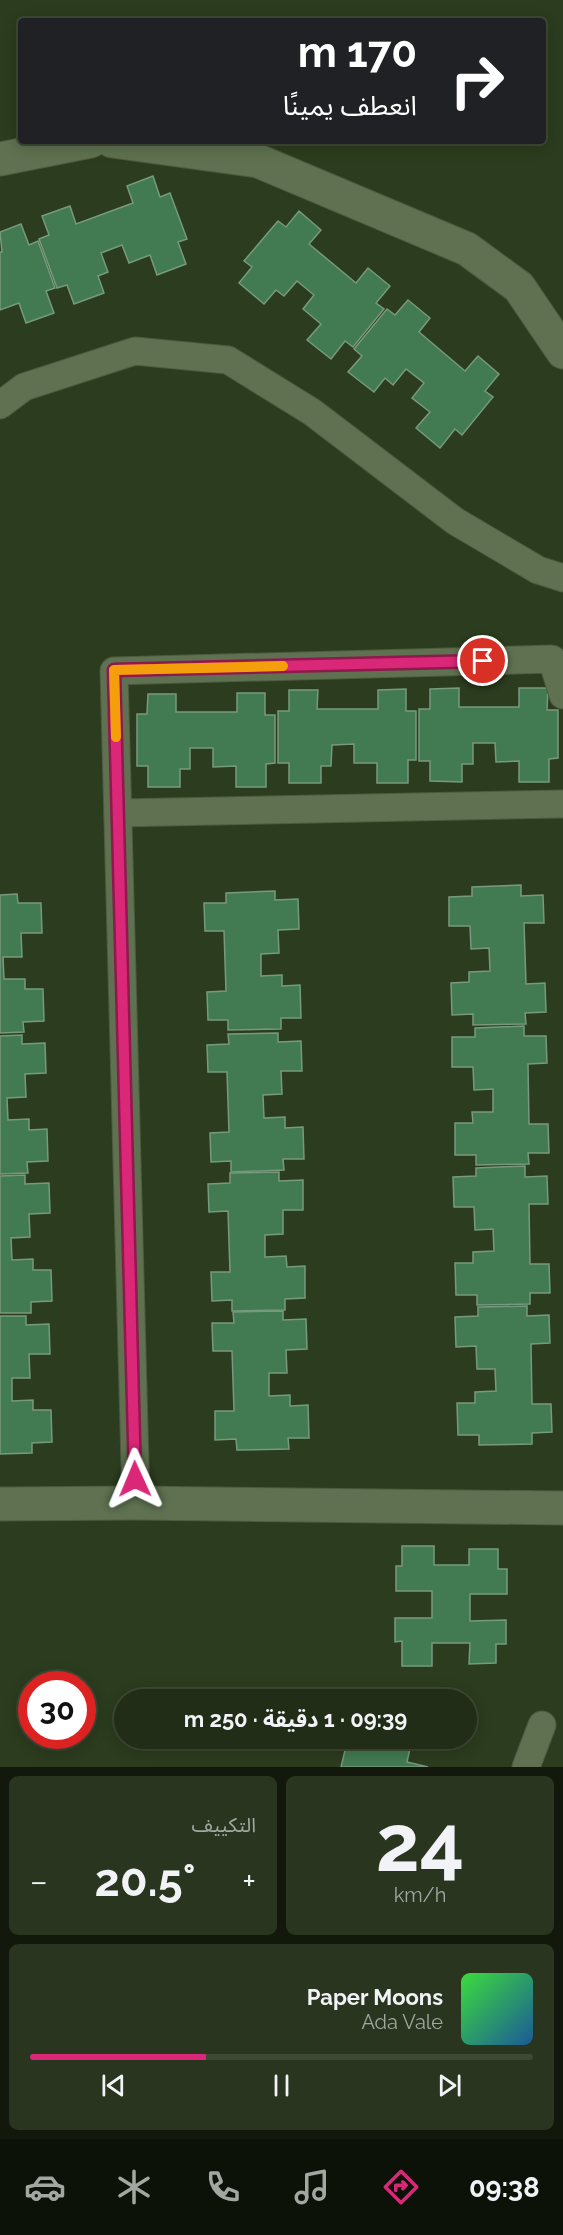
<!DOCTYPE html>
<html lang="ar">
<meta charset="utf-8">
<style>
body{margin:0;font-family:Raleway,"Noto Sans Arabic",sans-serif;background:#29351f;color:#f1f3f6;direction:rtl;height:100vh;display:flex;flex-direction:column;font-size:22px;white-space:nowrap}
*{box-sizing:border-box;margin:0}
p{font-size:20px;color:#a2a8a1}
.icon{flex:none;width:33px;height:33px;fill:none;stroke:currentColor;stroke-width:2;stroke-linecap:round;stroke-linejoin:round}
.map{position:relative;height:1767px;overflow:hidden;direction:ltr}
.side{display:flex;flex-direction:column;gap:9px;padding:9px;background:#12190c;flex:1}
.side>*{flex:none}
.hud{position:absolute;left:18px;top:18px;width:528px;height:126px;border-radius:6px;box-shadow:0 3px 15px #0003,0 0 0 2px #3e4935;direction:rtl;background:#202124;color:#fff;overflow:hidden}
.speed{position:absolute;left:18px;top:1671px;display:flex;gap:12px;font-size:30px;font-weight:700;text-align:center}
.speed>*{display:grid;place-content:center;width:78px;height:78px;border-radius:50%;background:#212d16;box-shadow:0 3px 15px #0003,0 0 0 2px #3e4935;line-height:1}
.speed .limit{border:9px solid #d22;background:#fff;color:#111}
.pin{position:absolute;display:grid;place-items:center;width:51px;height:51px;color:#fff;margin:-26px;border:3px solid #fff;border-radius:50%;box-shadow:0 2px 6px #0007}
.me{position:absolute;width:66px;margin:-33px;rotate:359deg;stroke-linejoin:round;filter:drop-shadow(0 0 4px #0008)}
.turn{display:flex;align-items:center;gap:21px;height:126px;padding:0 30px;font-size:27px}
.turn .icon{width:78px;height:78px;stroke-width:2.5}
.turn b{display:block;font-size:42px;line-height:51px}
.big{font-size:45px;font-weight:700;line-height:1.1}
.side .widget{flex:1;display:flex;flex-direction:column;justify-content:center;gap:9px;min-width:0;padding:0 21px;border-radius:9px;background:#29351f}
.side .dial{align-items:center;gap:0}
.dial b{font-size:78px;line-height:1}
.song{display:flex;align-items:center;gap:18px}
.cover{width:72px;height:72px;border-radius:9px;background:linear-gradient(135deg,hsl(120 70% 55%),hsl(210 70% 35%))}
.played{height:6px;border-radius:3px;background:linear-gradient(90deg,#db2777 35%,#3e4935 35%)}
.keys{display:flex;justify-content:space-around;direction:ltr}
.heat{display:flex;justify-content:space-between;align-items:center;font-size:33px;direction:ltr}
.side .tiles{flex:1;display:grid;gap:9px;grid-template-columns:1fr 1fr}
.widget:last-child{grid-column:span 2}
.trip{position:absolute;left:114px;top:1689px;width:363px;height:60px;border-radius:30px;background:#212d16;box-shadow:0 3px 15px #0003,0 0 0 2px #3e4935;font-weight:700;line-height:60px;text-align:center;direction:rtl}
.dock{display:flex;height:96px;justify-content:space-around;align-items:center;background:#0d1209;color:#a2a8a1}
.dock .icon{width:42px;height:42px}
.dock .current{color:#db2777}
.dock b{font-size:27px;color:#f1f3f6}
.map>svg:first-child{display:block}
</style>
<div class="map">
<svg width="563" height="1767" viewBox="0 0 563 1767">
<rect width="100%" height="100%" fill="#2c3c1e"/>
<g fill="#427b52" stroke="#77997e" stroke-width="1.5">
<path d="M 153,176 L 160,197 L 170,193 L 187,239 L 178,242 L 186,264 L 157,275 L 150,255 L 129,263 L 122,245 L 101,253 L 108,272 L 98,276 L 104,293 L 74,304 L 67,285 L 57,288 L 39,239 L 49,235 L 42,216 L 70,206 L 76,224 L 133,203 L 127,186 Z"/>
<path d="M 299,211 L 321,230 L 309,244 L 356,283 L 368,268 L 390,286 L 376,303 L 384,309 L 353,347 L 345,341 L 331,359 L 307,340 L 321,324 L 303,309 L 314,295 L 297,281 L 284,296 L 276,290 L 264,304 L 239,283 L 252,267 L 244,261 L 278,221 L 286,227 Z"/>
<path d="M 21,224 L 29,245 L 38,241 L 55,288 L 46,291 L 54,313 L 26,323 L 19,303 L 0,310 L 0,252 L 2,252 L 0,232 Z"/>
<path d="M 408,300 L 430,318 L 419,332 L 465,371 L 478,356 L 499,374 L 485,391 L 493,397 L 462,435 L 455,429 L 440,448 L 416,428 L 430,412 L 412,398 L 424,383 L 406,369 L 393,385 L 385,378 L 374,392 L 348,372 L 362,356 L 354,349 L 387,309 L 395,315 Z"/>
<path d="M 459,688 L 459,707 L 519,707 L 519,688 L 548,688 L 547,710 L 558,710 L 558,758 L 549,759 L 549,782 L 519,782 L 519,761 L 496,762 L 495,743 L 473,743 L 473,764 L 462,764 L 462,782 L 430,781 L 430,761 L 419,761 L 419,709 L 430,709 L 430,689 Z"/>
<path d="M 406,689 L 406,711 L 416,711 L 416,760 L 408,760 L 408,783 L 377,783 L 377,763 L 354,763 L 354,744 L 332,745 L 331,766 L 321,766 L 321,783 L 289,783 L 289,763 L 278,763 L 278,711 L 289,711 L 289,690 L 318,690 L 317,709 L 378,709 L 378,690 Z"/>
<path d="M 237,693 L 265,693 L 265,715 L 275,715 L 275,763 L 266,764 L 266,787 L 236,787 L 236,766 L 213,767 L 213,748 L 190,748 L 190,769 L 180,769 L 180,787 L 148,787 L 148,766 L 137,766 L 137,714 L 147,714 L 148,694 L 176,694 L 176,712 L 237,712 Z"/>
<path d="M 521,885 L 521,896 L 543,895 L 544,923 L 524,923 L 526,984 L 545,983 L 546,1012 L 525,1013 L 526,1024 L 473,1025 L 473,1014 L 452,1015 L 451,983 L 469,982 L 469,972 L 490,971 L 489,948 L 471,949 L 470,926 L 449,926 L 449,897 L 472,896 L 472,887 Z"/>
<path d="M 275,891 L 275,900 L 298,899 L 299,929 L 278,930 L 279,953 L 261,954 L 261,976 L 282,975 L 282,986 L 300,985 L 301,1018 L 281,1018 L 281,1029 L 228,1030 L 228,1020 L 208,1020 L 207,992 L 226,991 L 224,931 L 205,931 L 204,903 L 226,903 L 226,893 Z"/>
<path d="M 17,894 L 18,903 L 41,903 L 42,933 L 21,933 L 22,957 L 3,957 L 4,979 L 25,979 L 25,989 L 43,989 L 44,1021 L 23,1022 L 24,1032 L 0,1033 L 0,895 Z"/>
<path d="M 524,1026 L 524,1036 L 546,1036 L 547,1063 L 528,1064 L 529,1124 L 548,1124 L 549,1153 L 528,1153 L 529,1164 L 476,1165 L 476,1155 L 455,1155 L 455,1123 L 473,1123 L 472,1112 L 493,1112 L 493,1089 L 474,1090 L 473,1067 L 452,1067 L 452,1037 L 475,1037 L 475,1028 Z"/>
<path d="M 278,1033 L 278,1042 L 301,1041 L 302,1071 L 281,1071 L 282,1094 L 263,1095 L 264,1118 L 285,1117 L 285,1128 L 303,1127 L 304,1159 L 283,1159 L 284,1170 L 231,1172 L 231,1161 L 211,1162 L 210,1133 L 229,1132 L 227,1072 L 208,1072 L 207,1045 L 229,1044 L 228,1034 Z"/>
<path d="M 22,1035 L 22,1044 L 45,1043 L 46,1073 L 25,1074 L 26,1097 L 7,1098 L 8,1120 L 29,1119 L 29,1130 L 47,1129 L 48,1161 L 27,1162 L 28,1173 L 0,1174 L 0,1036 Z"/>
<path d="M 525,1166 L 525,1177 L 547,1176 L 548,1204 L 529,1204 L 530,1264 L 549,1264 L 550,1293 L 530,1293 L 530,1304 L 477,1305 L 477,1295 L 456,1295 L 455,1263 L 473,1263 L 473,1252 L 494,1251 L 493,1229 L 475,1230 L 474,1207 L 454,1207 L 453,1177 L 476,1176 L 476,1168 Z"/>
<path d="M 279,1172 L 279,1181 L 303,1180 L 303,1210 L 283,1210 L 283,1234 L 265,1235 L 265,1257 L 286,1256 L 287,1267 L 305,1266 L 305,1298 L 285,1299 L 285,1310 L 232,1311 L 232,1300 L 212,1301 L 211,1272 L 230,1272 L 228,1211 L 209,1212 L 208,1184 L 230,1183 L 230,1173 Z"/>
<path d="M 25,1175 L 25,1184 L 49,1183 L 50,1213 L 29,1214 L 30,1237 L 11,1238 L 12,1260 L 33,1259 L 33,1270 L 51,1270 L 52,1301 L 31,1302 L 31,1313 L 0,1313 L 0,1176 Z"/>
<path d="M 527,1306 L 527,1316 L 549,1315 L 550,1343 L 531,1344 L 532,1404 L 551,1404 L 552,1432 L 532,1433 L 532,1444 L 479,1445 L 479,1435 L 458,1435 L 457,1403 L 475,1403 L 475,1392 L 496,1391 L 495,1369 L 477,1369 L 476,1346 L 456,1347 L 455,1317 L 478,1316 L 478,1307 Z"/>
<path d="M 283,1311 L 283,1320 L 306,1319 L 307,1349 L 286,1350 L 287,1373 L 269,1373 L 269,1396 L 290,1395 L 290,1406 L 308,1405 L 309,1438 L 288,1438 L 289,1449 L 237,1450 L 236,1439 L 215,1440 L 215,1411 L 234,1411 L 232,1351 L 213,1351 L 212,1323 L 234,1323 L 233,1312 Z"/>
<path d="M 0,1316 L 26,1316 L 26,1325 L 49,1324 L 50,1354 L 29,1354 L 30,1378 L 12,1378 L 12,1401 L 33,1400 L 33,1410 L 51,1410 L 52,1442 L 32,1443 L 32,1453 L 0,1454 Z"/>
<path d="M 402,1546 L 434,1546 L 434,1565 L 469,1565 L 469,1549 L 498,1549 L 498,1569 L 507,1569 L 507,1594 L 470,1594 L 470,1621 L 506,1620 L 506,1644 L 496,1644 L 496,1663 L 469,1664 L 470,1643 L 432,1643 L 432,1666 L 402,1666 L 402,1641 L 395,1642 L 395,1618 L 432,1618 L 432,1591 L 396,1591 L 396,1566 L 402,1566 Z"/>
<path d="M 348,1738 L 387,1738 L 411,1744 L 407,1762 L 428,1767 L 341,1767 Z"/>
</g>
<g fill="none" stroke-linecap="round" stroke-linejoin="round">
<g stroke="#4c5a3f" stroke-width="29">
<g id="minor">
<path d="M 0,405 L 24,387 L 135,351 L 228,360 L 312,412 L 455,521 L 538,570 L 563,578"/>
<path d="M 118,813 L 563,804"/>
<path d="M 136,1503 L 114,671 L 552,659 L 563,695"/>
<path d="M 526,1767 L 542,1725"/>
</g>
</g>
<g stroke="#4c5a3f" stroke-width="35">
<g id="tertiary">
<path d="M 112,141 L 258,161 L 467,249 L 519,287 L 563,352"/>
<path d="M 0,159 L 91,141"/>
<path d="M 0,1504 L 136,1503 L 563,1508"/>
</g>
</g>
<use href="#minor" stroke="#5f7150" stroke-width="27"/>
<use href="#tertiary" stroke="#5f7150" stroke-width="33"/>
</g>
<g fill="none" stroke-linecap="round" stroke-linejoin="round">
<g stroke="#8e194d" stroke-width="15">
<path id="route" d="M 135,1479 L 114,670 L 483,661"/>
</g>
<use href="#route" stroke="#db2777" stroke-width="10"/>
<path stroke="#f59e0b" stroke-width="10" d="M 116,737 L 114,670 L 283,666"/>
</g>
</svg>
<div class="speed"><div class="limit">30</div></div>
<div class="pin" style="left:483px;top:661px;background:#d93025"><svg class="icon" aria-label="arrive" viewBox="0 0 24 24"><path d="M6 21V4h12l-3 4 3 4H6"/></svg></div>
<svg class="me" style="left:135px;top:1479px" viewBox="-20 -20 40 40"><path d="M0-17L14 15 0 8-14 15z" fill="#db2777" stroke="#fff" stroke-width="4"/></svg>
<div class="trip">09:39 · 1 دقيقة · 250 m</div>
<div class="hud">
<div class="turn"><svg class="icon" aria-label="right" viewBox="0 0 24 24"><path d="M7 20v-9h11M14 6l5 5-5 5"/></svg><div><b>170 m</b>انعطف يمينًا</div></div>
</div>
</div>
<section class="side">
<div class="tiles">
<div class="widget dial"><b>24</b><p>km/h</p></div>
<div class="widget"><p>التكييف</p>
<div class="heat"><a>−</a><b class="big">20.5°</b><a>+</a></div>
</div>
<div class="widget">
<div class="song"><i class="cover"></i><div><b>Paper Moons</b><p>Ada Vale</p></div></div>
<div class="played"></div>
<div class="keys"><svg class="icon" aria-label="previous" viewBox="0 0 24 24"><path d="M18 5L8 12l10 7zM5 5v14"/></svg><svg class="icon" aria-label="pause" viewBox="0 0 24 24"><path d="M8 5v14M16 5v14"/></svg><svg class="icon" aria-label="next" viewBox="0 0 24 24"><path d="M6 5l10 7-10 7zM19 5v14"/></svg></div>
</div>
</div>
</section>
<nav class="dock">
<b>09:38</b>
<svg class="icon current" aria-label="directions" viewBox="0 0 24 24"><path d="M12 3l9 9-9 9-9-9zM9 14v-3h6M13 9l2 2-2 2"/></svg>
<svg class="icon" aria-label="music" viewBox="0 0 24 24"><path d="M9 18V5l10-2v13"/><circle cx="6" cy="18" r="3"/><circle cx="16" cy="16" r="3"/></svg>
<svg class="icon" aria-label="phone" viewBox="0 0 24 24"><path d="M5 4h4l2 5-3 2q2 4 5 5l2-3 5 2v4C11 20 4 13 5 4z"/></svg>
<svg class="icon" aria-label="climate" viewBox="0 0 24 24"><path d="M12 3v18M4 7l16 10M4 17L20 7"/></svg>
<svg class="icon" aria-label="car" viewBox="0 0 24 24"><path d="M5 17H2v-5l4-1 3-4h7l3 4 3 1v5h-3M9 17h6M6 11h13"/><circle cx="7" cy="17" r="2"/><circle cx="17" cy="17" r="2"/></svg>
</nav>
